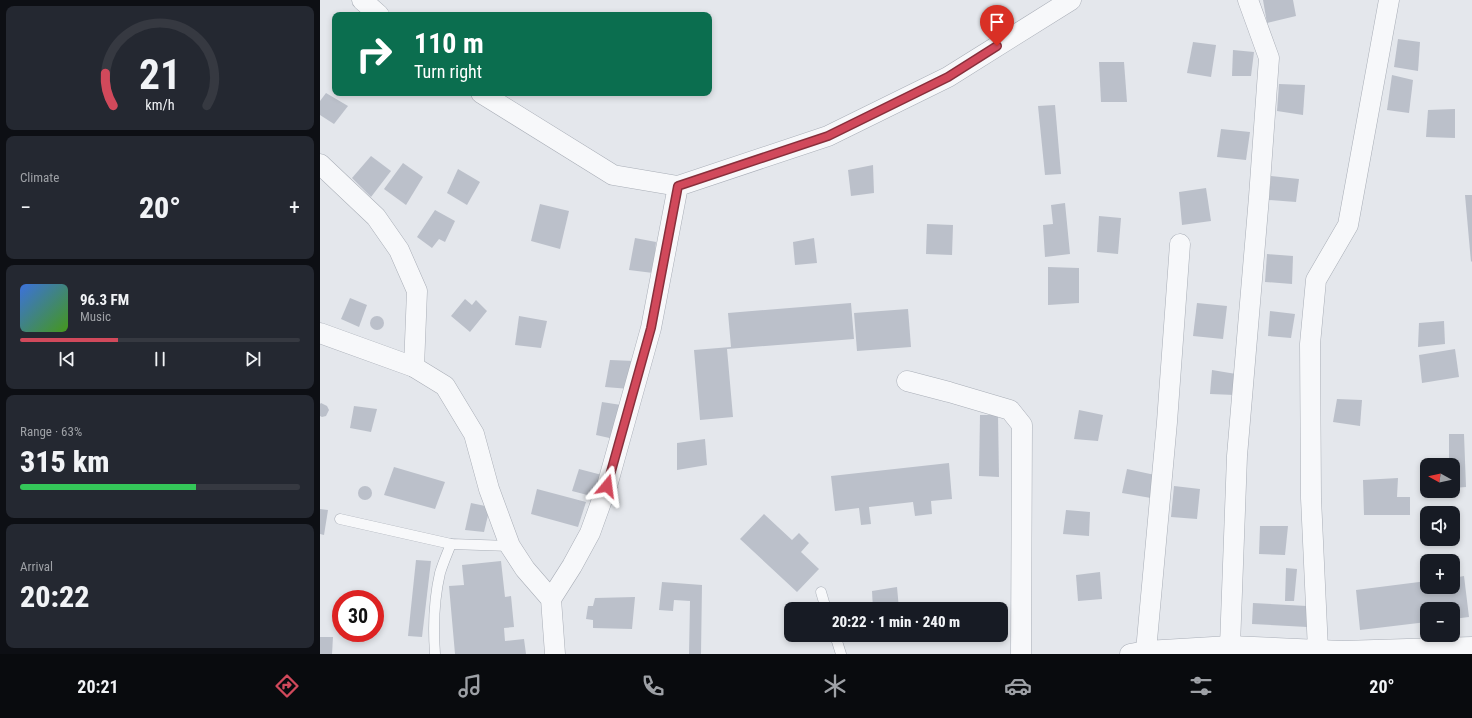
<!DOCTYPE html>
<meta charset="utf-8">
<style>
body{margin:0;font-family:"Roboto Condensed",sans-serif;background:#242831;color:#f1f3f6;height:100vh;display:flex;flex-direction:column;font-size:15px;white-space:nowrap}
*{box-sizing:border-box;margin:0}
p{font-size:13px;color:#9ea1a6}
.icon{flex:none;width:22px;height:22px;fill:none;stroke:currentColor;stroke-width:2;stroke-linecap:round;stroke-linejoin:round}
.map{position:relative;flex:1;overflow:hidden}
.details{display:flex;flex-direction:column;gap:6px;padding:6px;background:#0d0f14;width:320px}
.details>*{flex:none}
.hud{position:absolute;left:12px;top:12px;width:380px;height:84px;border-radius:8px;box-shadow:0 2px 6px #0003;background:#0b6e4f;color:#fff;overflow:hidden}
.needle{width:26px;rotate:278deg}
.buttons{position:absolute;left:1100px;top:458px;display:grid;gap:8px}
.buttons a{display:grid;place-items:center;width:40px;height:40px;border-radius:8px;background:#171b24;box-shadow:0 2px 6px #0003;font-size:20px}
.speed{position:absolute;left:12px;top:590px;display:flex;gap:8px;font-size:20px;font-weight:700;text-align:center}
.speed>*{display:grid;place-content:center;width:52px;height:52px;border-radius:50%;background:#171b24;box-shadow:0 2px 6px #0003;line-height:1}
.speed .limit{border:6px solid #d22;background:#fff;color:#111}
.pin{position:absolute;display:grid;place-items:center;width:34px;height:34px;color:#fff;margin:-41px -17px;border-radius:50% 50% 50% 0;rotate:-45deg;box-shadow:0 0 4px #0007}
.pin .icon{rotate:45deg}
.me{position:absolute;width:44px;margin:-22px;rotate:16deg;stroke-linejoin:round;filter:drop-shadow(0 0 3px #0008)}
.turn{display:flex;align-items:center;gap:14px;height:84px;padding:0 16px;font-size:18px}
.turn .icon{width:52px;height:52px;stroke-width:2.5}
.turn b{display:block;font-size:28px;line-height:34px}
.big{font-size:30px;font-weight:800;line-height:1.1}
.details .tile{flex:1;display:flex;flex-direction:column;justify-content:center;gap:6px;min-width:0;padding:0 14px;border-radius:8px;background:#242831}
.details .dial{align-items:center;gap:0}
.dial svg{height:104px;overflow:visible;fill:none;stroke:#363941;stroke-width:7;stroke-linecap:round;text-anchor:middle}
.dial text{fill:#f1f3f6;stroke:none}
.song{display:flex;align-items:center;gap:12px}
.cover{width:48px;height:48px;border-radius:6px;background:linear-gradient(135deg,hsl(220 70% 55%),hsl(100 70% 35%))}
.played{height:4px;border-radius:2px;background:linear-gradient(90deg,#d1495b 35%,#363941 35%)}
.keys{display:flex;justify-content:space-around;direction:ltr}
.heat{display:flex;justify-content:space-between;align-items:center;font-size:22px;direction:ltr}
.charge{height:6px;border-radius:3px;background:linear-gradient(90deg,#34c759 63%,#363941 0)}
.trip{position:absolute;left:464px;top:602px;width:224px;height:40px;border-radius:8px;background:#171b24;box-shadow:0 2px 6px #0003;font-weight:800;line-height:40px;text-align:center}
.tab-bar{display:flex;height:64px;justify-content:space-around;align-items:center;background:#090b0e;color:#9ea1a6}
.tab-bar .icon{width:28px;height:28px}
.tab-bar .selected{color:#d1495b}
.tab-bar b{font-size:18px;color:#f1f3f6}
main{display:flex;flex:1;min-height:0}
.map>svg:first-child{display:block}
</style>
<main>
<section class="details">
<div class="tile dial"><svg viewBox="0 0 100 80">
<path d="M14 69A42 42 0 1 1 86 69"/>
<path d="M14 69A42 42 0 0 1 8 44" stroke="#d1495b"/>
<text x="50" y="56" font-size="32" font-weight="700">21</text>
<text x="50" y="72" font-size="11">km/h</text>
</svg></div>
<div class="tile"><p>Climate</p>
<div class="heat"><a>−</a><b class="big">20°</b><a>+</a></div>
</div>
<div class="tile">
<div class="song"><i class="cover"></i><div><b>96.3 FM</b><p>Music</p></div></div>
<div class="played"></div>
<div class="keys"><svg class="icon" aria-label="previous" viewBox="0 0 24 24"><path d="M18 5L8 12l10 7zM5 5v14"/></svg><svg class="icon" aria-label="pause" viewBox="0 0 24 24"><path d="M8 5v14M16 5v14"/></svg><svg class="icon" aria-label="next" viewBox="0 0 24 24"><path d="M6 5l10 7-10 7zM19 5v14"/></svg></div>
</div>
<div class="tile"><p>Range · 63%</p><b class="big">315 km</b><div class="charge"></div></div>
<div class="tile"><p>Arrival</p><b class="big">20:22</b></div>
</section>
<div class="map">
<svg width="1152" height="654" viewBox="0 0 1152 654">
<rect width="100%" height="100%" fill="#e4e7ec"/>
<g fill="#bbc0ca">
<path d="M 943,0 L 973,0 L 976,16 L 947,23 Z"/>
<path d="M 1078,39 L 1100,42 L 1098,71 L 1074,67 Z"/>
<path d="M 873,42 L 896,45 L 891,77 L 867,73 Z"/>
<path d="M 913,50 L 934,52 L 931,76 L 912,76 Z"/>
<path d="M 779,62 L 804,62 L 807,102 L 781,102 Z"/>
<path d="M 1072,75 L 1093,80 L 1089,113 L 1067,110 Z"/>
<path d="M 959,84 L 985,85 L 983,115 L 957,111 Z"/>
<path d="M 6,93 L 28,106 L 14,124 L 0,115 L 0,101 Z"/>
<path d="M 735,105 L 741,174 L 725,175 L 718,106 Z"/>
<path d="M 1135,109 L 1135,138 L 1106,137 L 1108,110 Z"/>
<path d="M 901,129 L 930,132 L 926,160 L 897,157 Z"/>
<path d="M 51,156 L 71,171 L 51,197 L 32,178 Z"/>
<path d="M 83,163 L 103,177 L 86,205 L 64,189 Z"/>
<path d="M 553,165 L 554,193 L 531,196 L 528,170 Z"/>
<path d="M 138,169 L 160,182 L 147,205 L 127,193 Z"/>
<path d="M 951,176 L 979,179 L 976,202 L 949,200 Z"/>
<path d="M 886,188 L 891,221 L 862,225 L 859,192 Z"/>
<path d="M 1145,195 L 1152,195 L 1152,261 L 1151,262 Z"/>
<path d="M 745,203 L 750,254 L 725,257 L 723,225 L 733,224 L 731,205 Z"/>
<path d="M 220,204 L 249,211 L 240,249 L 211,241 Z"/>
<path d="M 115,210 L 135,221 L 125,242 L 119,239 L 112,248 L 97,237 Z"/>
<path d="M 779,216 L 801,218 L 798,254 L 777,252 Z"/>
<path d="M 607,224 L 633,225 L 632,255 L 606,254 Z"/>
<path d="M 315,238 L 336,242 L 333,273 L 309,270 Z"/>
<path d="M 494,238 L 497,263 L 475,265 L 473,242 Z"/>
<path d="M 947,254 L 973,256 L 972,284 L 945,282 Z"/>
<path d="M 728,267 L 759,268 L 759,303 L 728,305 Z"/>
<path d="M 30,298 L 47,305 L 39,327 L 21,319 Z"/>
<path d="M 145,299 L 152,305 L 156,300 L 167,311 L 150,332 L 131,316 Z"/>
<path d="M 531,303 L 534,339 L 407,349 L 413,417 L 380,420 L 374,350 L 411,347 L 408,313 Z"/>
<path d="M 877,303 L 907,306 L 903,339 L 873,336 Z"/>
<path d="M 588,309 L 591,347 L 537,351 L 534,313 Z"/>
<path d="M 950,311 L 975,314 L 971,338 L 948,336 Z"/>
<path d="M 199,316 L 227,321 L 221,348 L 195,345 Z"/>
<circle cx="57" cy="323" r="7"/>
<path d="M 1124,321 L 1125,344 L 1098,347 L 1099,323 Z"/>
<path d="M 1135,349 L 1139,377 L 1102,383 L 1099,355 Z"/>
<path d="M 290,360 L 315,361 L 310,389 L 285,387 Z"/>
<path d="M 892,370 L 916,374 L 915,395 L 890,394 Z"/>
<path d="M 1017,399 L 1042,400 L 1040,426 L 1013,422 Z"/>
<path d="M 282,402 L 301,405 L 294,439 L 276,435 Z"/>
<path d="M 1,403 L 7,406 L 9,410 L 6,416 L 2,417 L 0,416 L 0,404 Z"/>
<path d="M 34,406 L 57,409 L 51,432 L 30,428 Z"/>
<path d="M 759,410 L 783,415 L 778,441 L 754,439 Z"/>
<path d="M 660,415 L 678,415 L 679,477 L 659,476 Z"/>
<path d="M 1129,434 L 1144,434 L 1146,487 L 1133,488 L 1133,465 L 1129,465 Z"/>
<path d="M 385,439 L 387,465 L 357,470 L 357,443 Z"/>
<path d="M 629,463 L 632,499 L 611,501 L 612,514 L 595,516 L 593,502 L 549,507 L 551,524 L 541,525 L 539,508 L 515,511 L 511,476 Z"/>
<path d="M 74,467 L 125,482 L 115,509 L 64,495 Z"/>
<path d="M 259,469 L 282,475 L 275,497 L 252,491 Z"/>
<path d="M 807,469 L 835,475 L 831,498 L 802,493 Z"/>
<path d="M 1078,478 L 1077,497 L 1090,497 L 1090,515 L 1044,515 L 1043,480 Z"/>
<path d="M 854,486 L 880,489 L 877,519 L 851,517 Z"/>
<circle cx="45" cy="493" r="7"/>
<path d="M 217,489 L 266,502 L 258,527 L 211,514 Z"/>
<path d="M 151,503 L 170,507 L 164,532 L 145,530 Z"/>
<path d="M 0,509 L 8,510 L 4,535 L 0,534 Z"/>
<path d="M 746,510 L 770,512 L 769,536 L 743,534 Z"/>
<path d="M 444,514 L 472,540 L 479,533 L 489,543 L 481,552 L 499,569 L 477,592 L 420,539 Z"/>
<path d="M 940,526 L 968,526 L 965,555 L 939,554 Z"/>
<path d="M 96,560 L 111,561 L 102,637 L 88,636 Z"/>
<path d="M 181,561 L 185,597 L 191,596 L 194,627 L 184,628 L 185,641 L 204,639 L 206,654 L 135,654 L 129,586 L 144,585 L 142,565 Z"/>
<path d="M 966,568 L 977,569 L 974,601 L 965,601 Z"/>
<path d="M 780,572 L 782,599 L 758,601 L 756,575 Z"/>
<path d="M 1144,576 L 1149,617 L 1133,619 L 1133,609 L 1107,609 L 1107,622 L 1040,630 L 1036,590 L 1107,581 L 1107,587 L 1133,587 L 1133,578 Z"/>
<path d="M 342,582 L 382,585 L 381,654 L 369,654 L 370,601 L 354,600 L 353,611 L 339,610 Z"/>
<path d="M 577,587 L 579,609 L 553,609 L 552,591 Z"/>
<path d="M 315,597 L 312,629 L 273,628 L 273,620 L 266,619 L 268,606 L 273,606 L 275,598 Z"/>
<path d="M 933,603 L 987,606 L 987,627 L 932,624 Z"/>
<path d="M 556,635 L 581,635 L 581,638 L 557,642 Z"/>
<path d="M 0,637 L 13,637 L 12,654 L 0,654 Z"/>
</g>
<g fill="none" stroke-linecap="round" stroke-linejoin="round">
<g stroke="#a9aeb7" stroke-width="11">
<g id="service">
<path d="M 20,519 L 131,544 L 190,546"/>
<path d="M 501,592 L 506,609"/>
<path d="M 515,635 L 521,654"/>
<path d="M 115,654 C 113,627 114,599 120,573 C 123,563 127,554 131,544"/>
</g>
</g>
<g stroke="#a9aeb7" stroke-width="21">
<g id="minor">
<path d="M 42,0 L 59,15"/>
<path d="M 161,93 L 293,175 L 358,186"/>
<path d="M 0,164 L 56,217 L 79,250 L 97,291 L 94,367"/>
<path d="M 0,333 L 94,367 L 125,386 L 154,434 L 169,489 L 190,546 L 205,569 L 231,599 L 235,654"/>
<path d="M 587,381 L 629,392 L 690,410 L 702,425 L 701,654"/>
<path d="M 231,599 L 252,566 L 270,533 L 287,486 L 331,328 L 358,186 L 508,136 L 628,77 L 751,0"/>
<path d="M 910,646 L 917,456 L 939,197 L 949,58 L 928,0"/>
<path d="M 998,650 L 991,498 L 990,344 L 996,280 L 1028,225 L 1069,0"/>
<path d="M 826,651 L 847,422 L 860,244"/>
<path d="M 810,654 L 826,651 L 910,646 L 1022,651 L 1152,647"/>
</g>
</g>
<use href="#service" stroke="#f7f8fa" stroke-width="10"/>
<use href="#minor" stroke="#f7f8fa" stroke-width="20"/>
</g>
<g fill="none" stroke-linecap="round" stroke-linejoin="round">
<g stroke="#882f3b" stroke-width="10">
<path id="route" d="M 287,486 L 331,328 L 358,186 L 508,136 L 628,77 L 677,46"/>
</g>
<use href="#route" stroke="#d1495b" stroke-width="7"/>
</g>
</svg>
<div class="buttons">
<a><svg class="needle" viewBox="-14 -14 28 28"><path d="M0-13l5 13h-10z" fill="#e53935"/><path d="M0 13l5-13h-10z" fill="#9ea1a6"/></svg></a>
<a><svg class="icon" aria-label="sound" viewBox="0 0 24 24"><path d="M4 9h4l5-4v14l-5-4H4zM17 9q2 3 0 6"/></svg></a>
<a>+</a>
<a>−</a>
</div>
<div class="speed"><div class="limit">30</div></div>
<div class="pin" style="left:677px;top:46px;background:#d93025"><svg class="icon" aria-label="arrive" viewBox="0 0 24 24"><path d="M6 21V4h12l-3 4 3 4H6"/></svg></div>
<svg class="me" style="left:287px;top:486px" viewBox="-20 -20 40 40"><path d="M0-17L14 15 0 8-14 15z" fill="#d1495b" stroke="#fff" stroke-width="4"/></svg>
<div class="trip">20:22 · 1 min · 240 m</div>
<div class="hud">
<div class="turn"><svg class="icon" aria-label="right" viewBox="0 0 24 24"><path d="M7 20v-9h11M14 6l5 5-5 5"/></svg><div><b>110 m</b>Turn right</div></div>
</div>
</div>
</main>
<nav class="tab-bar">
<b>20:21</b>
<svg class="icon selected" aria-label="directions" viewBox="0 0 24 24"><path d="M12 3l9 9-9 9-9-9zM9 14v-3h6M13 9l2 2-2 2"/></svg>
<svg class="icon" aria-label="music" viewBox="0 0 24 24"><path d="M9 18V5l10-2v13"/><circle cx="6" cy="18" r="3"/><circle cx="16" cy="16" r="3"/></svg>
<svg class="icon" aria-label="phone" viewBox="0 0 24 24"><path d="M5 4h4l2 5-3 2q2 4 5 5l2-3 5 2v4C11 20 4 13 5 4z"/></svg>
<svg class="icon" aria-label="climate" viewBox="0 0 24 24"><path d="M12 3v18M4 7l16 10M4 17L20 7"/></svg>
<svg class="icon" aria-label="car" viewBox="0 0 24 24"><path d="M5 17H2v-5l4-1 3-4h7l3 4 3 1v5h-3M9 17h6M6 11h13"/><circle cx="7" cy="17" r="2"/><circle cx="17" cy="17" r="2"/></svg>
<svg class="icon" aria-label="filters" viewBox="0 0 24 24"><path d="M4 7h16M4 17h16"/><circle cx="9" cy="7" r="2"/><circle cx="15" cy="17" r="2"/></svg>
<b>20°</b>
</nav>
